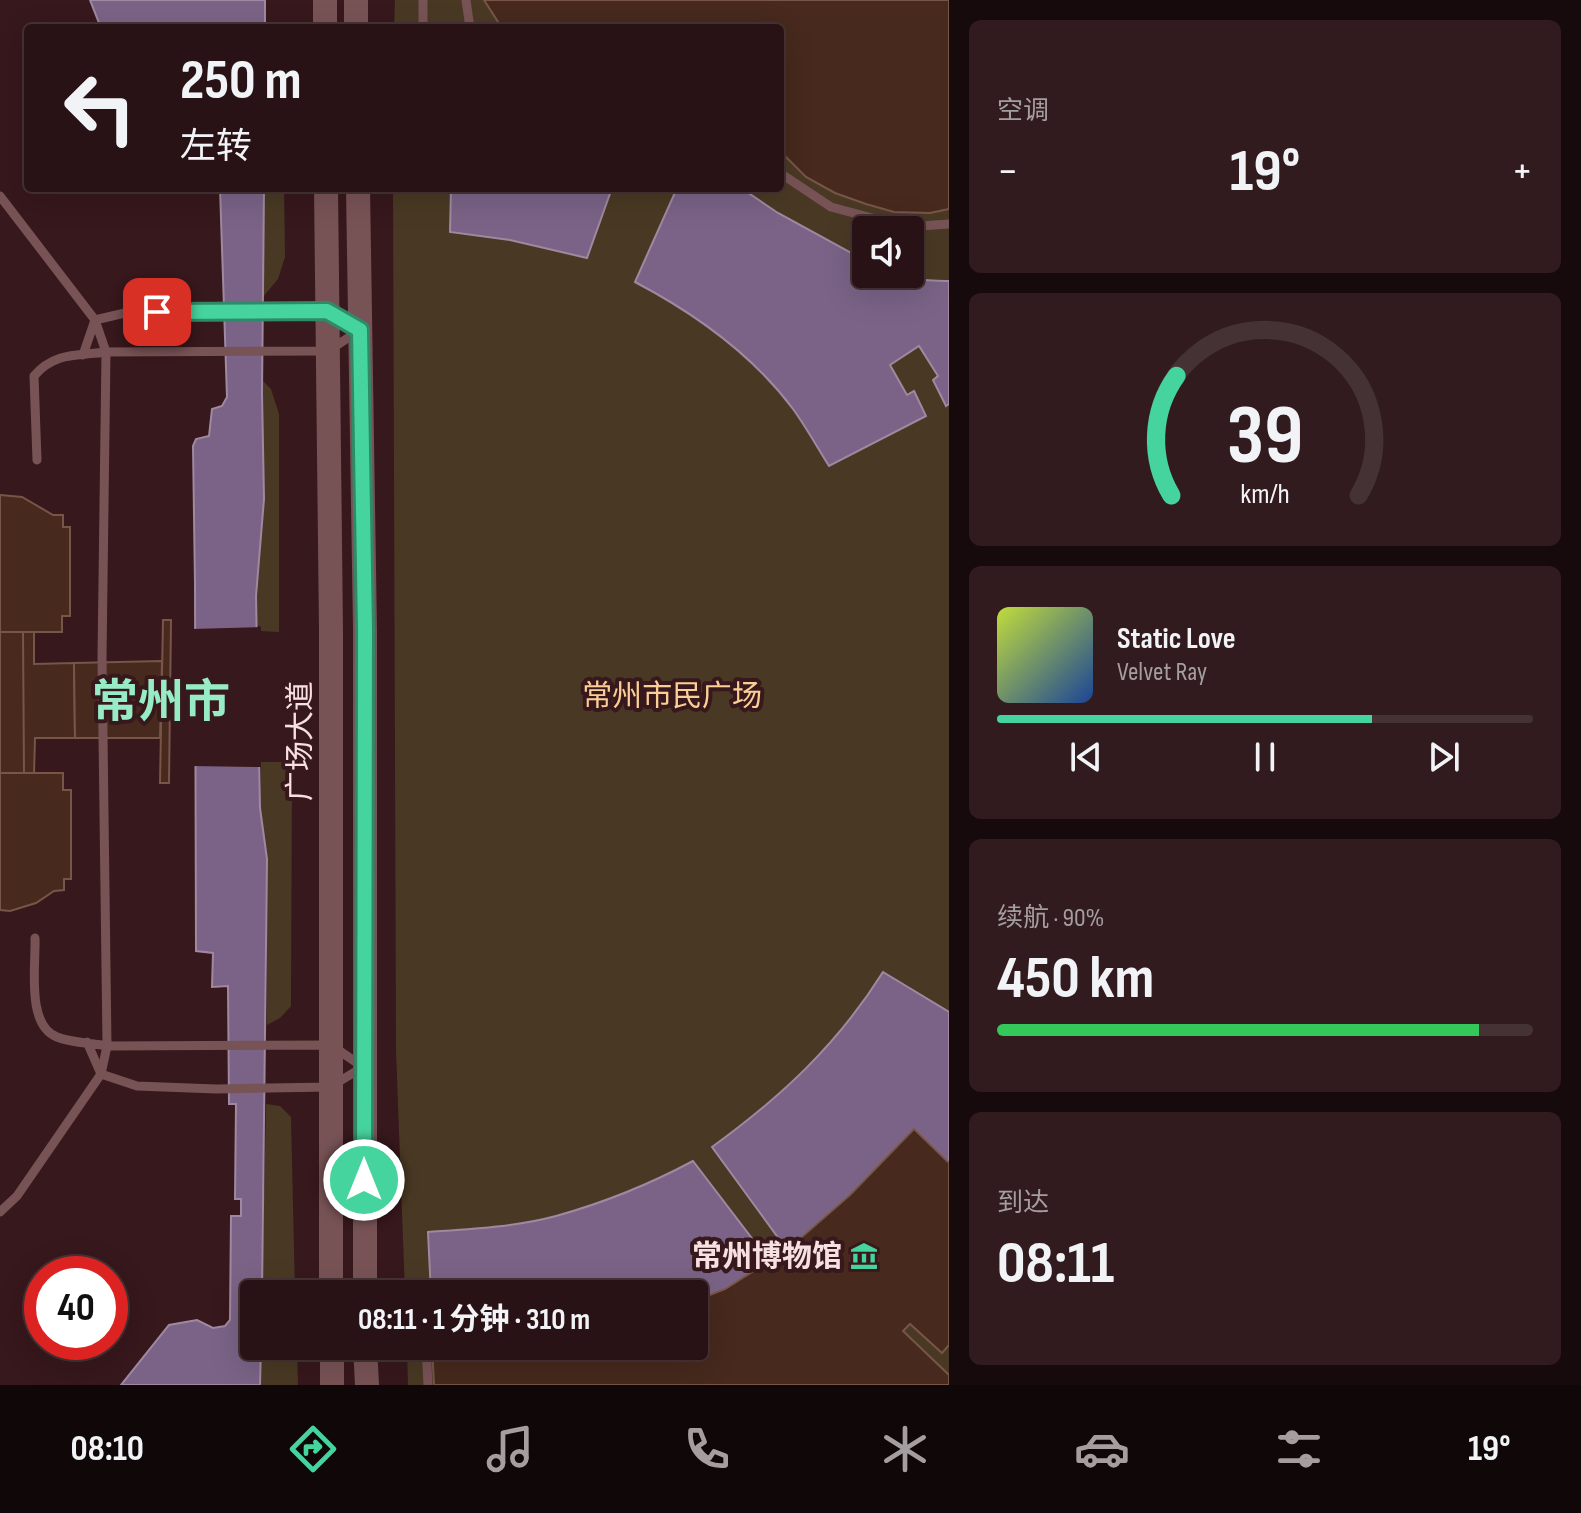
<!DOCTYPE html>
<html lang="zh">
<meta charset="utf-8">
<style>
body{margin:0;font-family:"Sofia Sans Condensed","Noto Sans SC",sans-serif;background:#311b1e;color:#f1f3f6;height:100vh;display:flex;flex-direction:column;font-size:30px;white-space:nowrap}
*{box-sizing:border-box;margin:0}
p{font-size:26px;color:#a59ea0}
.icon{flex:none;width:44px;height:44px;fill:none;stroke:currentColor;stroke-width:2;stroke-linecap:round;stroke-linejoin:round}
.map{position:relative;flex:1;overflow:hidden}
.sheet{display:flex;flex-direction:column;gap:20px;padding:20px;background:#170a0c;width:632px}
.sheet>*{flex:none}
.banner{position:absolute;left:24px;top:24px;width:760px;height:168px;border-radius:8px;box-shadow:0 8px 32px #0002,0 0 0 2px #453234;background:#291215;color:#f1f3f6;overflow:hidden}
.fabs{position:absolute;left:852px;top:216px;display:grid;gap:16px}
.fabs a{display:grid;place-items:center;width:72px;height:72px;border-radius:8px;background:#291215;box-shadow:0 8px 32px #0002,0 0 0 2px #453234;font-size:40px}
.speed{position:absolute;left:24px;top:1256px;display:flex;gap:16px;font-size:40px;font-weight:700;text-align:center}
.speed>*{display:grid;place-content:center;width:104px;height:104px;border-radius:50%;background:#291215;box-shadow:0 8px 32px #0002,0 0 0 2px #453234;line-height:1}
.speed .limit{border:12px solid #d22;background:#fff;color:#111}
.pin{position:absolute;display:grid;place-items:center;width:68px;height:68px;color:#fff;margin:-34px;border-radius:16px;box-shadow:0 4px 12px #0006}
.me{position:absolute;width:88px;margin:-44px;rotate:0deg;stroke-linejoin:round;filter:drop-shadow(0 0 6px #0008)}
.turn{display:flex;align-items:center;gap:28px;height:168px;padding:0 24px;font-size:36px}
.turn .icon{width:104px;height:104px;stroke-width:2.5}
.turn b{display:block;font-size:56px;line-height:68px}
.big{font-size:60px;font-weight:700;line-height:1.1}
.sheet .tile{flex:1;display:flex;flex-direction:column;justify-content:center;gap:12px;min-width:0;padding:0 28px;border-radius:12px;background:#311b1e}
.sheet .dial{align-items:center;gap:0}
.dial svg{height:208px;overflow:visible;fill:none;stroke:#453234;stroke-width:7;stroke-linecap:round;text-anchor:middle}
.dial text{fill:#f1f3f6;stroke:none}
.song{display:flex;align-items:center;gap:24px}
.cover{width:96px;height:96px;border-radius:12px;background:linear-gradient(135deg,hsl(70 70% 55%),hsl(220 70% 35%))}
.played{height:8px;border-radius:4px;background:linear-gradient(90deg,#46d49e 70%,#453234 70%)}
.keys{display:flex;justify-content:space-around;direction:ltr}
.heat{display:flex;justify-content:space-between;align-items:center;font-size:44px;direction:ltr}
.charge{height:12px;border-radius:6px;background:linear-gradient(90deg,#34c759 90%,#453234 0)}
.trip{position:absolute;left:240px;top:1280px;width:468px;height:80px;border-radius:8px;background:#291215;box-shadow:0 8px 32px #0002,0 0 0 2px #453234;font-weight:700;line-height:80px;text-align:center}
.tabs{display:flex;height:128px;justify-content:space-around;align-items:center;background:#100708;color:#a59ea0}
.tabs .icon{width:56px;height:56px}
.tabs .on{color:#46d49e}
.tabs b{font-size:36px;color:#f1f3f6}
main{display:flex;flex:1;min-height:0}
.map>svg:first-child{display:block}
</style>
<main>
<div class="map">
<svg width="949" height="1385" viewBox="0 0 949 1385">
<rect width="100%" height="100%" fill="#37181c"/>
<g fill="#493924" fill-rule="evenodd">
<path d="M 395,0 L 949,0 L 949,1385 L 408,1385 L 407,1346 L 694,1346 L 694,1294 L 405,1294 L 396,1050 L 393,188 L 780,188 L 780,28 L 394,28 ZM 866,230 L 910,230 L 910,274 L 866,274 Z"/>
<path d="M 264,188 L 284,188 L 285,257 L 278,279 L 263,297 Z"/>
<path d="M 262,380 L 271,389 L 279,414 L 279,632 L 261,631 L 261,627 L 257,625 L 256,596 L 264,499 Z"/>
<path d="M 261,762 L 292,762 L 291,1006 L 280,1018 L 267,1025 L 267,859 L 260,808 Z"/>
<path d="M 266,1104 L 280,1106 L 291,1117 L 295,1294 L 262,1294 Z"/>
<path d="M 261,1346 L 297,1346 L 298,1385 L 260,1385 Z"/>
</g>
<g fill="#7a6386" stroke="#a088a1" stroke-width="2">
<path d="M 90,0 L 265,0 L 265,28 L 101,28 Z"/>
<path d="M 220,188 L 264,188 L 262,393 L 264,499 L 256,596 L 260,808 L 267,859 L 262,1294 L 254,1294 L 254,1346 L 261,1346 L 260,1385 L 121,1385 L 169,1325 L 197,1320 L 213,1328 L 225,1326 L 230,1320 L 231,1216 L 241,1216 L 241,1199 L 235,1199 L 236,1104 L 229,1104 L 228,986 L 212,987 L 213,953 L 196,951 L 195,585 L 193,446 L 196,439 L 209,436 L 212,409 L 222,406 L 227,397 Z"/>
<path d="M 451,188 L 612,188 L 587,258 L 510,240 L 450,232 Z"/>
<path d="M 677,188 L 741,188 L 778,213 L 866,261 L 866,274 C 894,274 921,282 949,281 L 949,404 L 946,406 L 933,380 L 938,376 L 919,346 L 890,365 L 907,395 L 914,391 L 926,416 L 829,466 C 817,447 806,427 793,409 C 752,354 694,313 635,282 Z"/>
<path d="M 883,972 L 949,1012 L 949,1163 L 914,1129 L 850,1195 L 787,1250 L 712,1147 C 781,1097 837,1045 883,972 Z"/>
<path d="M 693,1161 L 770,1262 L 725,1289 L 694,1301 L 694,1294 L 431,1294 L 428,1232 C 471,1229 515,1227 556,1216 C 603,1203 650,1184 693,1161 Z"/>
</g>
<path fill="#37181c" d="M 261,627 L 261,767 L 192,766 L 192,629 Z"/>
<g fill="#47291d" stroke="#775648" stroke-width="2">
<path d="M 484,0 L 949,0 L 949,209 L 930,213 L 894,212 L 866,204 L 835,193 L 806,177 L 780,151 L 780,28 L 502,28 Z"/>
<path d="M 0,495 L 22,497 L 53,515 L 63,515 L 63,527 L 70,527 L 70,616 L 62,616 L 62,632 L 0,632 Z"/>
<path d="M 163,620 L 171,620 L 169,783 L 160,783 Z"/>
<path d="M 0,632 L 34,632 L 34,664 L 74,663 L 75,738 L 35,738 L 34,773 L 0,773 Z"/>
<path d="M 0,632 L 23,632 L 24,773 L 0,773 Z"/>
<path d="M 162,661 L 160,738 L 75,738 L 74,663 Z"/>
<path d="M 0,773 L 63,773 L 63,790 L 71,790 L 71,879 L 64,879 L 64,890 L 54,891 L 36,903 L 10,911 L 0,910 Z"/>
<path d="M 914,1129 L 949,1163 L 949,1345 L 942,1353 L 910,1324 L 903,1331 L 949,1375 L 949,1385 L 434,1385 L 432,1346 L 694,1346 L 694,1301 L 725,1289 L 787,1250 L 850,1195 Z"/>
</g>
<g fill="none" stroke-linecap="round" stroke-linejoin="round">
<g stroke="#785356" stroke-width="9">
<path d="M 466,0 L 470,28"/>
<path d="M 423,28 L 423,0"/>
<path d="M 780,173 L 831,207 L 906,227 L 949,224"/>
<path d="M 0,196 L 95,320 L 106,352 L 102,658 L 107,1046 L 101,1074 L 17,1196 L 0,1212"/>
<path d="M 37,460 L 34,376 C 54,352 77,356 106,352 L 328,351 L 360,330 L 327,311 L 129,312 L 95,320 L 83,355"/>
<path d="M 35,938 C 36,966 26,1025 57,1037 C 71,1043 92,1043 107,1046 L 331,1045 L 363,1067 L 330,1087 L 216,1089 L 137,1086 L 101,1074 L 87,1042"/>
<path d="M 426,1346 L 428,1385"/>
</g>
<g stroke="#785356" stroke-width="24">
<path d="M 325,0 L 325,28"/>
<path d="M 356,0 L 356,28"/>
<path d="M 326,188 L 331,631 L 331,1294"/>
<path d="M 358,188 L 365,630 L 365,1294"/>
<path d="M 332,1346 L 332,1385"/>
<path d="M 365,1346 L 367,1385"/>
</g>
</g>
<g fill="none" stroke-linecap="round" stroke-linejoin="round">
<g stroke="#2e8a67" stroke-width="20">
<path id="route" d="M 157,312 L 327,311 L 360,330 L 365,630 L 364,1180"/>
</g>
<use href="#route" stroke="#46d49e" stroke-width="14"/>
</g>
<defs>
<g id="museum-bare" transform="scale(2.16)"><path d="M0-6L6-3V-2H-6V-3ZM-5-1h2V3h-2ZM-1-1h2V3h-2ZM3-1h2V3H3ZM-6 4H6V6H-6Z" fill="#46d49e" stroke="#37181c" stroke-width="2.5" paint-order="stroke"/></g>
</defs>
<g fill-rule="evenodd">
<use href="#museum-bare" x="864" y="1256"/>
</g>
<g text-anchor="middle" stroke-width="8" stroke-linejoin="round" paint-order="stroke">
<g font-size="30" fill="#face94" stroke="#37181c">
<text x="672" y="706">常州市民广场</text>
</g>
<g font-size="30" fill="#f7e0e1" stroke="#37181c">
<text transform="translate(300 741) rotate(-90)" y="10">广场大道</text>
</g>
<g font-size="30" font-weight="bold" fill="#f7e0e1" stroke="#37181c" text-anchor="end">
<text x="842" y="1266">常州博物馆</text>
</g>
<g font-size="46" font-weight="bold" fill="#97ecc5" stroke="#37181c">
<text x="161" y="717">常州市</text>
</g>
</g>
</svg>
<div class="fabs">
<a><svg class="icon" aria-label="sound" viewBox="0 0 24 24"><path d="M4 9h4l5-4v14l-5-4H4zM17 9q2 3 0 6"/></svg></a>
</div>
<div class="speed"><div class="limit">40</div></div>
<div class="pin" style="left:157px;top:312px;background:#d93025"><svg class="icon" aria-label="arrive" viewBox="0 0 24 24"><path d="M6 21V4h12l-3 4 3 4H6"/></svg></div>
<svg class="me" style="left:364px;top:1180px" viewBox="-20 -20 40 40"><circle r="17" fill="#46d49e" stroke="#fff" stroke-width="3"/><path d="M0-11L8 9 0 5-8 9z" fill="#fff"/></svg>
<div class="trip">08:11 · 1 分钟 · 310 m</div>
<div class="banner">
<div class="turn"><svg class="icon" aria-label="left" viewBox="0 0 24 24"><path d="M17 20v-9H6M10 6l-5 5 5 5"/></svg><div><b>250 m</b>左转</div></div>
</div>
</div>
<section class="sheet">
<div class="tile"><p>空调</p>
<div class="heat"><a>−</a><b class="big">19°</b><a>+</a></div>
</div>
<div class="tile dial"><svg viewBox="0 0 100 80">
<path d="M14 69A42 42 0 1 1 86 69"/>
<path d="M14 69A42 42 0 0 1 16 23" stroke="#46d49e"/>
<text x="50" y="56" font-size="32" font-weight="700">39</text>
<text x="50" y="72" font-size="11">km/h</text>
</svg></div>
<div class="tile">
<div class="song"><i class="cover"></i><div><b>Static Love</b><p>Velvet Ray</p></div></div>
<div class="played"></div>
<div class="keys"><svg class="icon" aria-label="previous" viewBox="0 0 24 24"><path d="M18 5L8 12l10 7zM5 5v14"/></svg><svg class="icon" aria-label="pause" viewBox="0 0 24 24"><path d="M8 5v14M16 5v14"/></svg><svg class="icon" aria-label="next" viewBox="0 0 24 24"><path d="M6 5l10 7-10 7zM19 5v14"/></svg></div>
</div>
<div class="tile"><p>续航 · 90%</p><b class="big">450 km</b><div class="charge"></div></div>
<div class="tile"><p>到达</p><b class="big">08:11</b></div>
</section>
</main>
<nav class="tabs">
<b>08:10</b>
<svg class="icon on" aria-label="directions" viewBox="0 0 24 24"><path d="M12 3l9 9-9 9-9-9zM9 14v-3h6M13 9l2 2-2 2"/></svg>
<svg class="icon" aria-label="music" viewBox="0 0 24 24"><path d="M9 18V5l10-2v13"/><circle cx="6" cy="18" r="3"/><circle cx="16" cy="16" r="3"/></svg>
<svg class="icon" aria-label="phone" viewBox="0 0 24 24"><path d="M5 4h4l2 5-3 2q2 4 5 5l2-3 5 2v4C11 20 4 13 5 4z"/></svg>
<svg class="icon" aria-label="climate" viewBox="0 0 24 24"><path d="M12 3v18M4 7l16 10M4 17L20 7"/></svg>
<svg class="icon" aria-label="car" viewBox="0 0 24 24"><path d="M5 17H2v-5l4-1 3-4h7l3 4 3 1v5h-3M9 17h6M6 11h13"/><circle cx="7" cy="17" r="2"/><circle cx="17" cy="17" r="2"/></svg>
<svg class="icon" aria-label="filters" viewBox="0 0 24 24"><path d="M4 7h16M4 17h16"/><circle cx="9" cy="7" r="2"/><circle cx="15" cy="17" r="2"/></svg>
<b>19°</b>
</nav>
